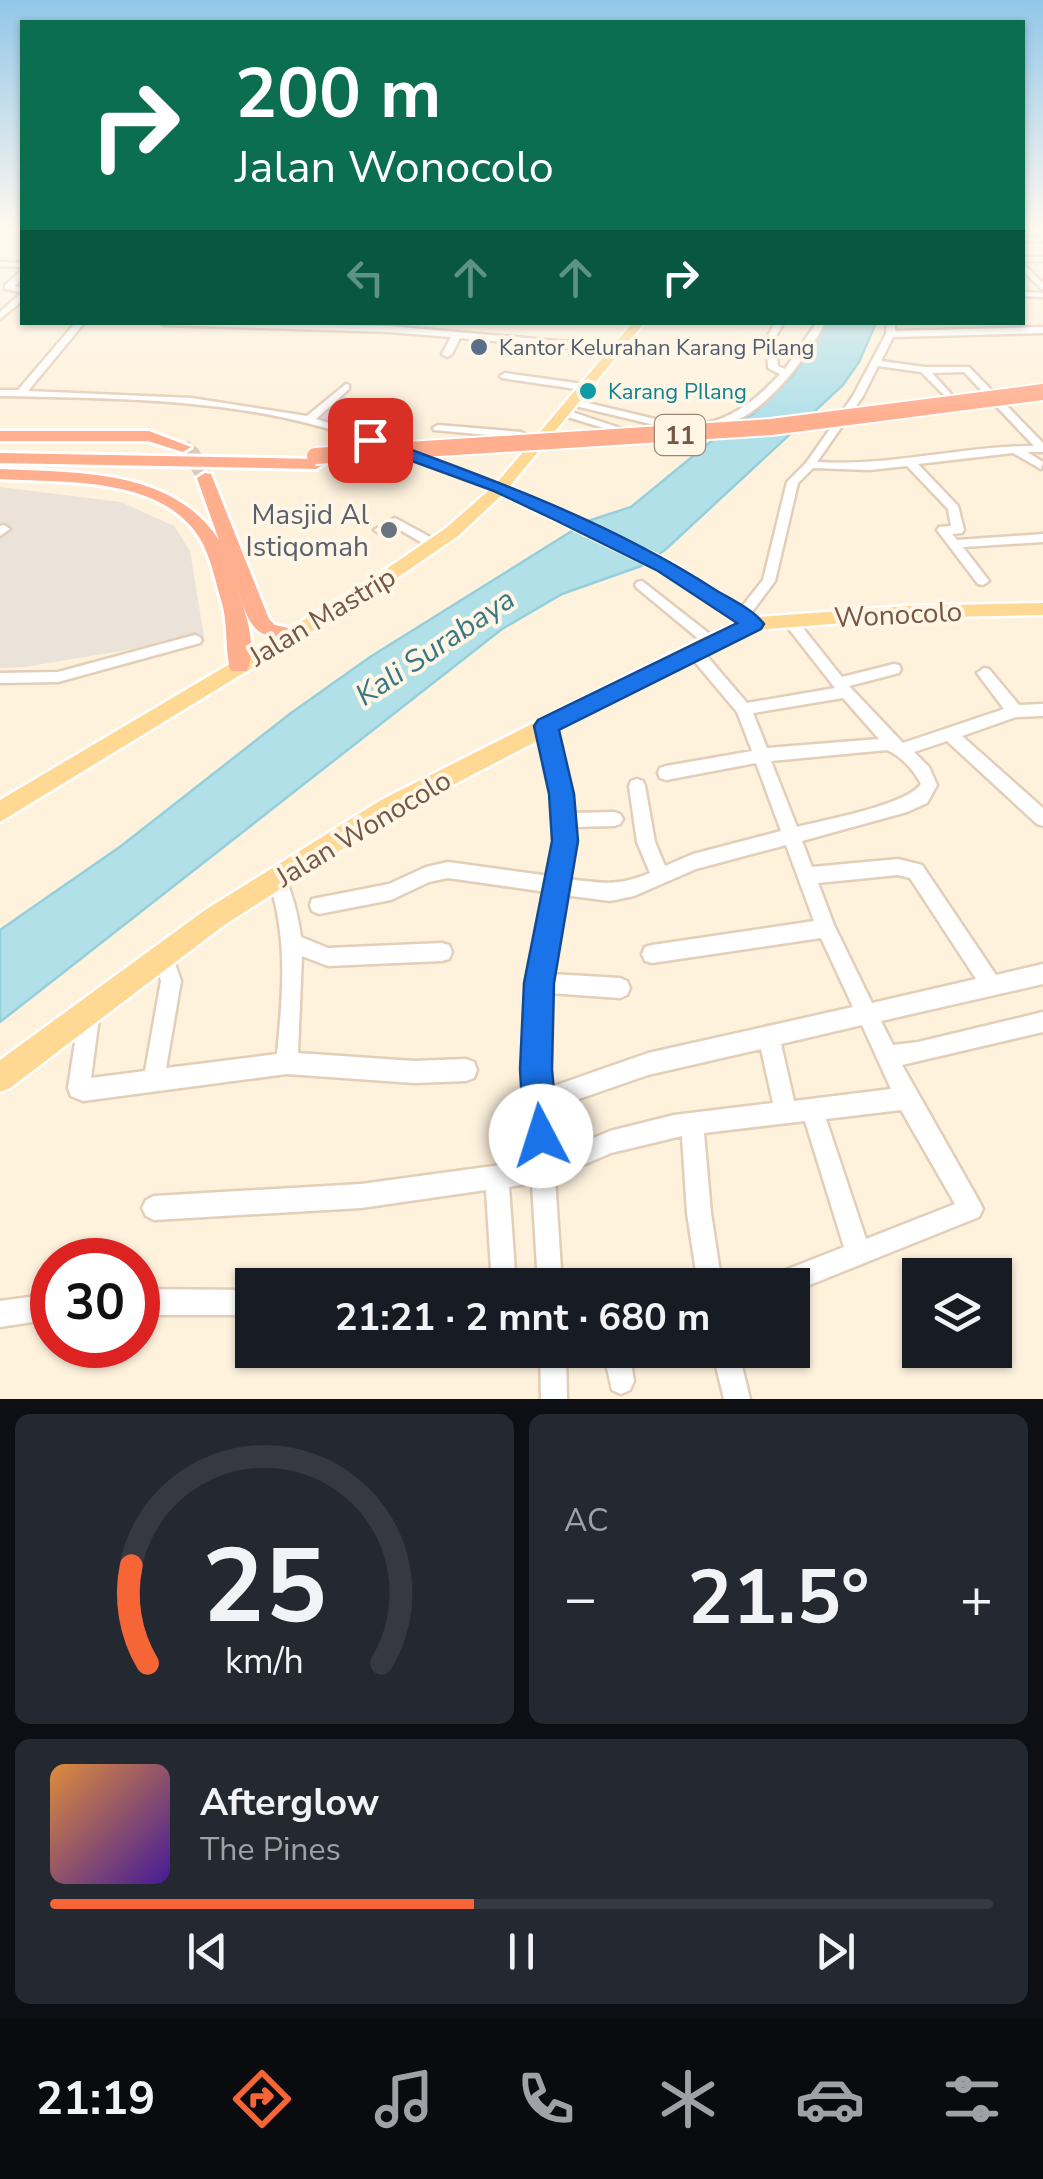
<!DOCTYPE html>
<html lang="id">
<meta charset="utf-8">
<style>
body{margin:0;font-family:"Nunito Sans",sans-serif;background:#242831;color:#f1f3f6;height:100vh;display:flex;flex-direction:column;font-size:38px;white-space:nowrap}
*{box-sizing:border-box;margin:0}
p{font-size:32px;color:#9ea1a6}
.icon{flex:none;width:55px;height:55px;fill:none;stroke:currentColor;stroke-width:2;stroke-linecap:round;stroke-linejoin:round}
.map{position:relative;height:1399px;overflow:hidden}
.drawer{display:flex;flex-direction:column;gap:15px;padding:15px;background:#0d0f14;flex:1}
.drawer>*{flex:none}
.hud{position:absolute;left:20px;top:20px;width:1005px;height:305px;border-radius:0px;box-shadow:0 2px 8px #0004;background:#0b6e4f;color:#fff;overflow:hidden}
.buttons{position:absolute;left:902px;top:1258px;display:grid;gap:20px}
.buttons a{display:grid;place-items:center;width:110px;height:110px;border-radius:0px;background:#171b24;box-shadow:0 2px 8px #0004;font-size:50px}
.speed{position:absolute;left:30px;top:1238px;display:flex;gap:20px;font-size:50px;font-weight:700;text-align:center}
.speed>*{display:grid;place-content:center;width:130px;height:130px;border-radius:50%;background:#171b24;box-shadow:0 2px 8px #0004;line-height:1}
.speed .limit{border:15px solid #d22;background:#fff;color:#111}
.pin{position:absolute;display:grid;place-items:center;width:85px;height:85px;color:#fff;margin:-42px;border-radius:20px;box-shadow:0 5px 15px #0006}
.me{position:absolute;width:110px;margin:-55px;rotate:355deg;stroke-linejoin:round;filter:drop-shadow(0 0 8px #0008)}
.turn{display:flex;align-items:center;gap:35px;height:210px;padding:0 50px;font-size:45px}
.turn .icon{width:130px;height:130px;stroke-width:2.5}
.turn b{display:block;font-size:70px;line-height:85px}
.lanes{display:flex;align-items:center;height:95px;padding:0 50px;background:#0003;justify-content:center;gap:50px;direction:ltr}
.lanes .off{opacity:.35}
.big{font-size:75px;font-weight:700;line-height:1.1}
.drawer .widget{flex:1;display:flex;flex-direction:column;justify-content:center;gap:15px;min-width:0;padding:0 35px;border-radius:15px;background:#242831}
.drawer .dial{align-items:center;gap:0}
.dial svg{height:260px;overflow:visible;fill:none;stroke:#363941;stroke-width:7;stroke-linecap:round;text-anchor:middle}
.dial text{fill:#f1f3f6;stroke:none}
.song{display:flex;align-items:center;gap:30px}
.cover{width:120px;height:120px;border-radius:15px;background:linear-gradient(135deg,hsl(30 70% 55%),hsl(260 70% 35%))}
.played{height:10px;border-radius:5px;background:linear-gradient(90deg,#f56536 45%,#363941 45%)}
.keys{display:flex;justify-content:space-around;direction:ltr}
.heat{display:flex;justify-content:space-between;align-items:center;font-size:55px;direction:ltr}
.drawer .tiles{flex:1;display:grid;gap:15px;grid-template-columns:1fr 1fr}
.widget:last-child{grid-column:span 2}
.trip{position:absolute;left:235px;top:1268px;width:575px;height:100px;border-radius:0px;background:#171b24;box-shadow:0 2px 8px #0004;font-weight:700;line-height:100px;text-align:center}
.tab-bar{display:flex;height:160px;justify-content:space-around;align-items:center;background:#090b0e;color:#9ea1a6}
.tab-bar .icon{width:70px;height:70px}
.tab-bar .on{color:#f56536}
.tab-bar b{font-size:45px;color:#f1f3f6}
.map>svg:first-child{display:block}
</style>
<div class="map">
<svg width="1043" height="1399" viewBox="0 0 1043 1399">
<rect width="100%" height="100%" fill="#fef2dd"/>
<path fill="#ebe3da" d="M 0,487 L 121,502 L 174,526 L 190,551 L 204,637 L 25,667 L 0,668 Z"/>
<path fill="#efdafa" d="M 333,395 L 377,402 L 351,431 L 307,418 Z"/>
<path fill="#b1e0e9" stroke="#96cfdc" stroke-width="2.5" d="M 826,323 L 876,323 L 859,362 L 843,385 L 665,550 L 641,566 L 562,594 L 502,629 L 0,1022 L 0,930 L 121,846 L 291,713 L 370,657 L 588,521 L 631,507 L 720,434 L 753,414 L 794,374 Z"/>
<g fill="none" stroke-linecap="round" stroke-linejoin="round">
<path stroke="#dccbb7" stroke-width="16" stroke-dasharray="16 8" stroke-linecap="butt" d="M 183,447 L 192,454 L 205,478"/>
<g stroke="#e3ceb9" stroke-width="5">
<g id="minor">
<rect x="1022" y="237" width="21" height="4"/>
<rect x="1022" y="257" width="21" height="4"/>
<path d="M 0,262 L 22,263 L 22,267 L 0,266 Z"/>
<path d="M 1022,263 L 1043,283 L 1043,290 L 1022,270 Z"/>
<path d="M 19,273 L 22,273 L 22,279 L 14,286 L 22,288 L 22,292 L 5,289 L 5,285 Z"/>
<path d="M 1022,292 L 1043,293 L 1043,297 L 1022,296 Z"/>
<path d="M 19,295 L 22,295 L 22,301 L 0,319 L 0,312 Z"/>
<path d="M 76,322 L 85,322 L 28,391 L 191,398 L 307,416 L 346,384 L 349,385 L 349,389 L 316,419 L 383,440 L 506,488 L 504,490 L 496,490 C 433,467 372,439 307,423 C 207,398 102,398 0,396 L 0,390 L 18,390 Z"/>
<path d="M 160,322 L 389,326 L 616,346 L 621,349 L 616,352 L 460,338 L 452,354 L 447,357 L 442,354 L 451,337 L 389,332 L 164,325 Z"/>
<path d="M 775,322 L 784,322 L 775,338 L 778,366 L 785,369 L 817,322 L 826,322 C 804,361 758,427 708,427 L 708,423 C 738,415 760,396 780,374 L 768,368 L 767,338 Z"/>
<path d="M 887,322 L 895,322 L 895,331 L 1043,327 L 1043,333 L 893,337 L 881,361 L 924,367 L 969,367 L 1043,443 L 1043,452 L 1027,452 L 1043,462 L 1041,469 L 1013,453 L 918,464 L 958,506 L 964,530 L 962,533 L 952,534 L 957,540 L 1043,534 L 1043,542 L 963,547 L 989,581 L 983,585 L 978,584 L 937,530 L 939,527 L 951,526 L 948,509 L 907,466 L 869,470 L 813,468 L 798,483 L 775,581 L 746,620 L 736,620 L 734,617 L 736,614 L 763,580 L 787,482 L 806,463 L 853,396 L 886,334 ZM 878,366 L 921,372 L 948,399 L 953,396 L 932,373 L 964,372 L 1034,446 C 961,446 890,467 817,462 L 863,396 Z"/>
<path d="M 505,373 L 583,384 L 588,387 L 583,390 L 502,378 L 500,376 Z"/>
<path d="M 571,399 L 676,424 L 689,423 L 694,426 L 689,429 L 676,430 L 567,404 L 566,402 Z"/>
<path d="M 558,410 L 566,410 L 632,432 L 623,434 L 558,414 Z"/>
<path d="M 438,425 L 521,432 L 526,435 L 521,438 L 434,430 L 433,428 Z"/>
<path d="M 395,518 L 439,542 L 441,545 L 435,549 L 431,548 L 395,527 L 380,534 L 374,530 Z"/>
<path d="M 4,525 L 10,529 L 0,536 L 0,526 Z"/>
<path d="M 642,581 L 716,639 L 718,642 L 716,645 L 706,645 L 637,588 L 635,585 L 637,582 Z"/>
<path d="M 790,616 L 795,618 L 842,677 L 894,664 L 899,665 L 901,669 L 899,673 L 849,686 L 903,743 L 1004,709 L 977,673 L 984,668 L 989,669 L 1019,705 L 1043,704 L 1043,716 L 1016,717 L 962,736 L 1043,808 L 1043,826 L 1037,824 L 947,741 L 914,752 L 929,767 L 937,785 L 927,803 L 907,812 L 802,841 L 812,867 L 898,859 L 922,865 L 996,975 L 1043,964 L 1043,984 L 881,1021 L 893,1045 L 918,1042 L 1043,1012 L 1043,1032 L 902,1065 L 979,1201 L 983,1209 L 979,1217 L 792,1292 L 792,1285 L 767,1285 L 770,1276 L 844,1247 L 805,1121 L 704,1133 L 711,1213 L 722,1285 L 698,1285 L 687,1213 L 682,1136 L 611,1153 L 555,1177 L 562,1285 L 538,1285 L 532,1183 L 509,1187 L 516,1285 L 492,1285 L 486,1190 L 361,1208 L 154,1220 L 146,1216 L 142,1208 L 146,1200 L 154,1196 L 361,1184 L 531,1161 L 525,1069 L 529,983 L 546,892 L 448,878 L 429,882 L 391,900 L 319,914 L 312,911 L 310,905 L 312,899 L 389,884 L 426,867 L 448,862 L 550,876 L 556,841 L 553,794 L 538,726 L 541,722 L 551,722 L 554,726 L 569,794 L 571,813 L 614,812 L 620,814 L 623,819 L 620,824 L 614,826 L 572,827 L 574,841 L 567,879 C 602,883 616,887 650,873 L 637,842 L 629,786 L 631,781 L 637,779 L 643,781 L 645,786 L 655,842 L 665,866 L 693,854 L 781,831 L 756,763 L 666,780 L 660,778 L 658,773 L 660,768 L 666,766 L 752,751 L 737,712 L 689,655 L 687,651 L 689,647 L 699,647 L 747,703 L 835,688 L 785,624 L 783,621 L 785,618 ZM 843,698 L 879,739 L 767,748 L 753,713 ZM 887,750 C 901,756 914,770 921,784 C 907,805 824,820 797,827 L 771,761 ZM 786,845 L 814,921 L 652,945 L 645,947 L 642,954 L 645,961 L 652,963 L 821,938 L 853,1007 L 648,1053 L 548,1088 L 549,993 L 620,998 L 627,995 L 630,988 L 627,981 L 620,978 L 551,974 L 564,895 L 610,901 L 634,896 L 696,869 ZM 898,875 L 910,878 L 976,979 L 872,1003 L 834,925 L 818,883 ZM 862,1025 L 891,1089 L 794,1101 L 781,1044 ZM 761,1049 L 773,1103 L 674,1115 L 610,1131 L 553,1155 L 550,1109 L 648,1075 ZM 901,1110 L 955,1204 L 866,1239 L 826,1119 Z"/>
<path d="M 195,635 L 200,637 L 202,640 L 200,643 L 58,682 L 0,683 L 0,673 L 58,672 Z"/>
<path d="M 277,870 L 283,872 C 292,893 298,914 301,937 L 328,948 L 442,943 L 449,945 L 452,952 L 449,959 L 442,961 L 328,966 L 302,956 L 298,1053 L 414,1061 L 466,1059 L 474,1062 L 477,1070 L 474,1078 L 466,1081 L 414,1083 L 287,1074 L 83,1101 L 71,1096 L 68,1088 L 80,1010 L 83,1003 L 90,1000 L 97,1003 L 100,1010 L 91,1078 L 145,1071 L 161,981 L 153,956 L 156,949 L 163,947 L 170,949 L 181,981 L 166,1068 L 277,1054 C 283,993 288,937 268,878 L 271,872 Z"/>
<path d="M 138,1289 L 252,1290 L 252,1315 L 138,1315 Z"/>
<path d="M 52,1294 L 52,1319 L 0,1327 L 0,1301 Z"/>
<path d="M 540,1350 L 566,1350 L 567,1399 L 541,1399 Z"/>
<path d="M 603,1350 L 629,1350 L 634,1381 L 630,1390 L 621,1394 L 612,1390 Z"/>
<path d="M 712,1350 L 738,1350 L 750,1399 L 724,1399 Z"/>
</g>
</g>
<g stroke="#fff" stroke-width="5">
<path id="major" d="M 633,322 L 645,322 L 509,487 L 671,562 L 757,617 L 907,606 L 1043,603 L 1043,615 L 907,618 L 757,630 L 718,647 L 397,814 L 223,926 L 10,1088 L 0,1092 L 0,1060 L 205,910 L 381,800 L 704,637 L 739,623 L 659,570 L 502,495 L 458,536 L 378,591 L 0,822 L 0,800 L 366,583 L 446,528 L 495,485 Z"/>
</g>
<g stroke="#fff" stroke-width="6">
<g id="highway">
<path d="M 0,431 L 149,431 L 191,447 L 183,452 L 148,441 L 0,441 Z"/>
<path d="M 0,453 L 316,459 L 324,464 L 316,469 L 0,463 Z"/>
<path d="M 0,469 C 76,473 172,468 219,540 L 197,478 L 205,473 L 211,474 L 269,619 L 275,625 L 298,630 L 301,635 L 291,642 C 250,635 250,625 237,587 C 245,612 258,645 247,671 L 231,671 C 225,656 228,623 222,603 C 216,584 212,562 203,544 C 167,475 65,483 0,479 Z"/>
</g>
</g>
<use href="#minor" fill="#fff" fill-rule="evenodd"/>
<use href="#major" fill="#ffd994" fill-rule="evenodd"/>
<use href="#highway" fill="#ffae8e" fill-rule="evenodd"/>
<g stroke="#fff" stroke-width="20" stroke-linecap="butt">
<path id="highway-bridge" d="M 315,456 L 771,427 L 1043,392"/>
</g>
<use href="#highway-bridge" stroke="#ffae8e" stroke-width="16"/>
</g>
<linearGradient id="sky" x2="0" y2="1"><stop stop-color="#92c6e8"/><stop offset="0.54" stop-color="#fff9f0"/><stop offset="1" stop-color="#fff9f0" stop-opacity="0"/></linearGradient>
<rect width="1043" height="422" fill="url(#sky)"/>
<path fill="#1a73e8" stroke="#114b97" stroke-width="2.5" d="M 365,437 L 376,437 C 492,479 610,522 714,589 C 730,599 753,609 764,624 L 761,629 L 559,730 L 574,794 L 578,841 L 554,983 L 552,1069 L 558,1136 L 553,1148 L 541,1153 L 529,1148 L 524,1136 L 520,1069 L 524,983 L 552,841 L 549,794 L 534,726 L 538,720 L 737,623 L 658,571 L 555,520 L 494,491 L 365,444 Z"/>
<circle fill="#5c6f8a" stroke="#fff6e6" stroke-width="4" cx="479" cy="347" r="10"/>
<circle fill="#0f9aa8" stroke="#fff6e6" stroke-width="4" cx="588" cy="391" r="10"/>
<circle fill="#6b7280" stroke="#fff6e6" stroke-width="4" cx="389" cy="530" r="10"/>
<g text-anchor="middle" stroke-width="8" stroke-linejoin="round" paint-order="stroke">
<g font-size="22" fill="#4e5e75" stroke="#fff6e6" text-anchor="start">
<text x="499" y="355">Kantor Kelurahan Karang Pilang</text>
</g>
<g font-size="22" fill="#0d838f" stroke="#fff6e6" text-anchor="start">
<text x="608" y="399">Karang PIlang</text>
</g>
<rect fill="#fff6e6" stroke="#9f8775" stroke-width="2.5" x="655" y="415" width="50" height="40" rx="8"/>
<g font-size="25" font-weight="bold" fill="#765744">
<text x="680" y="444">11</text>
</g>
<g font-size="28" fill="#5b616d" stroke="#fff6e6" text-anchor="end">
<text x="369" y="524">Masjid Al<tspan x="369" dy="32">Istiqomah</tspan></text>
</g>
<g font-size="28" fill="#765744" stroke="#fff6e6">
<text transform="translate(898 614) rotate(-3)" y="10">Wonocolo</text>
<text transform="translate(322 616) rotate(-31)" y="10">Jalan Mastrip</text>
<text transform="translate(363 828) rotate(-31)" y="10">Jalan Wonocolo</text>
</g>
<g font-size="30" font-style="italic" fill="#397785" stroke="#fff6e6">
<text transform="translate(435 647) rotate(-34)" y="10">Kali Surabaya</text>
</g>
</g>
</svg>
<div class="buttons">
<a><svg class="icon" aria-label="layers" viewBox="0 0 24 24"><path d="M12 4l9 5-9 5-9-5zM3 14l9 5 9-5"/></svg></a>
</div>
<div class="speed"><div class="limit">30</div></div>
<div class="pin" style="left:370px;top:440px;background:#d93025"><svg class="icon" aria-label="arrive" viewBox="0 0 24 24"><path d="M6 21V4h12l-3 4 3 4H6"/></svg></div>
<svg class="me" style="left:541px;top:1136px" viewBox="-20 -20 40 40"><circle r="19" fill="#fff"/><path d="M0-13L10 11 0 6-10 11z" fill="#1a73e8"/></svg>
<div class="trip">21:21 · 2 mnt · 680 m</div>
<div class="hud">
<div class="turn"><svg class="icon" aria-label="right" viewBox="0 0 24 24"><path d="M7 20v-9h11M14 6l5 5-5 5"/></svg><div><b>200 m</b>Jalan Wonocolo</div></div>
<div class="lanes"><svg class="icon off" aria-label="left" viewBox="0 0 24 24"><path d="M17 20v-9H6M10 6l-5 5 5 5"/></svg><svg class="icon off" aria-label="ahead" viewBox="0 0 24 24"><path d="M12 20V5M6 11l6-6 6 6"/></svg><svg class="icon off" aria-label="ahead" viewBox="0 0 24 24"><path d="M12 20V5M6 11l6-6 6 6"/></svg><svg class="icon" aria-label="right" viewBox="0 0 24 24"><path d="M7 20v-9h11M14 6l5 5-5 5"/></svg></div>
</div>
</div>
<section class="drawer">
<div class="tiles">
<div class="widget dial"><svg viewBox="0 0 100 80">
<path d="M14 69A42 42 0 1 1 86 69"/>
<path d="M14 69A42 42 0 0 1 9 39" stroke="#f56536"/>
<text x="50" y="56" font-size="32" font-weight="700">25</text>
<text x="50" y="72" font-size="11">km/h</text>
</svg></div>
<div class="widget"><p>AC</p>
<div class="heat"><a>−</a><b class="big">21.5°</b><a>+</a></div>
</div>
<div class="widget">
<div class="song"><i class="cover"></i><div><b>Afterglow</b><p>The Pines</p></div></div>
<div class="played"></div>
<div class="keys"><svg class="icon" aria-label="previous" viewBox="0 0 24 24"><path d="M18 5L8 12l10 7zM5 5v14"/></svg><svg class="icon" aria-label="pause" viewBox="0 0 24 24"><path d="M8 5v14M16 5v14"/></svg><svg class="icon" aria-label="next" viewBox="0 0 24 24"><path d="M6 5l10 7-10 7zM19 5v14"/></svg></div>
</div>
</div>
</section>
<nav class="tab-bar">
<b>21:19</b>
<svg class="icon on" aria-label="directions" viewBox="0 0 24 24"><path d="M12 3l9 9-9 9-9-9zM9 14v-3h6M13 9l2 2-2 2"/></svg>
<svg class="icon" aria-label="music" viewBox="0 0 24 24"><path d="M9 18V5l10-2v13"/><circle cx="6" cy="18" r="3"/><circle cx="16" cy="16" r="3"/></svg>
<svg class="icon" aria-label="phone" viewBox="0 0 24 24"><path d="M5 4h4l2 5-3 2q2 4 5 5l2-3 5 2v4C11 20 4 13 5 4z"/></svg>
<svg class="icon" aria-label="climate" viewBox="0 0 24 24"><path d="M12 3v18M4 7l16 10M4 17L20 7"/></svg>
<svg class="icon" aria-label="car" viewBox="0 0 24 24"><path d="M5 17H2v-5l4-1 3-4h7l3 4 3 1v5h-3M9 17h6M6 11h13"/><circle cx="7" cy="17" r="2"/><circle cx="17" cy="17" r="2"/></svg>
<svg class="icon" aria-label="filters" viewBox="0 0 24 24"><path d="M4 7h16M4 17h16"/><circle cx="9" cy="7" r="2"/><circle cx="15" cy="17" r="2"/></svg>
</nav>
